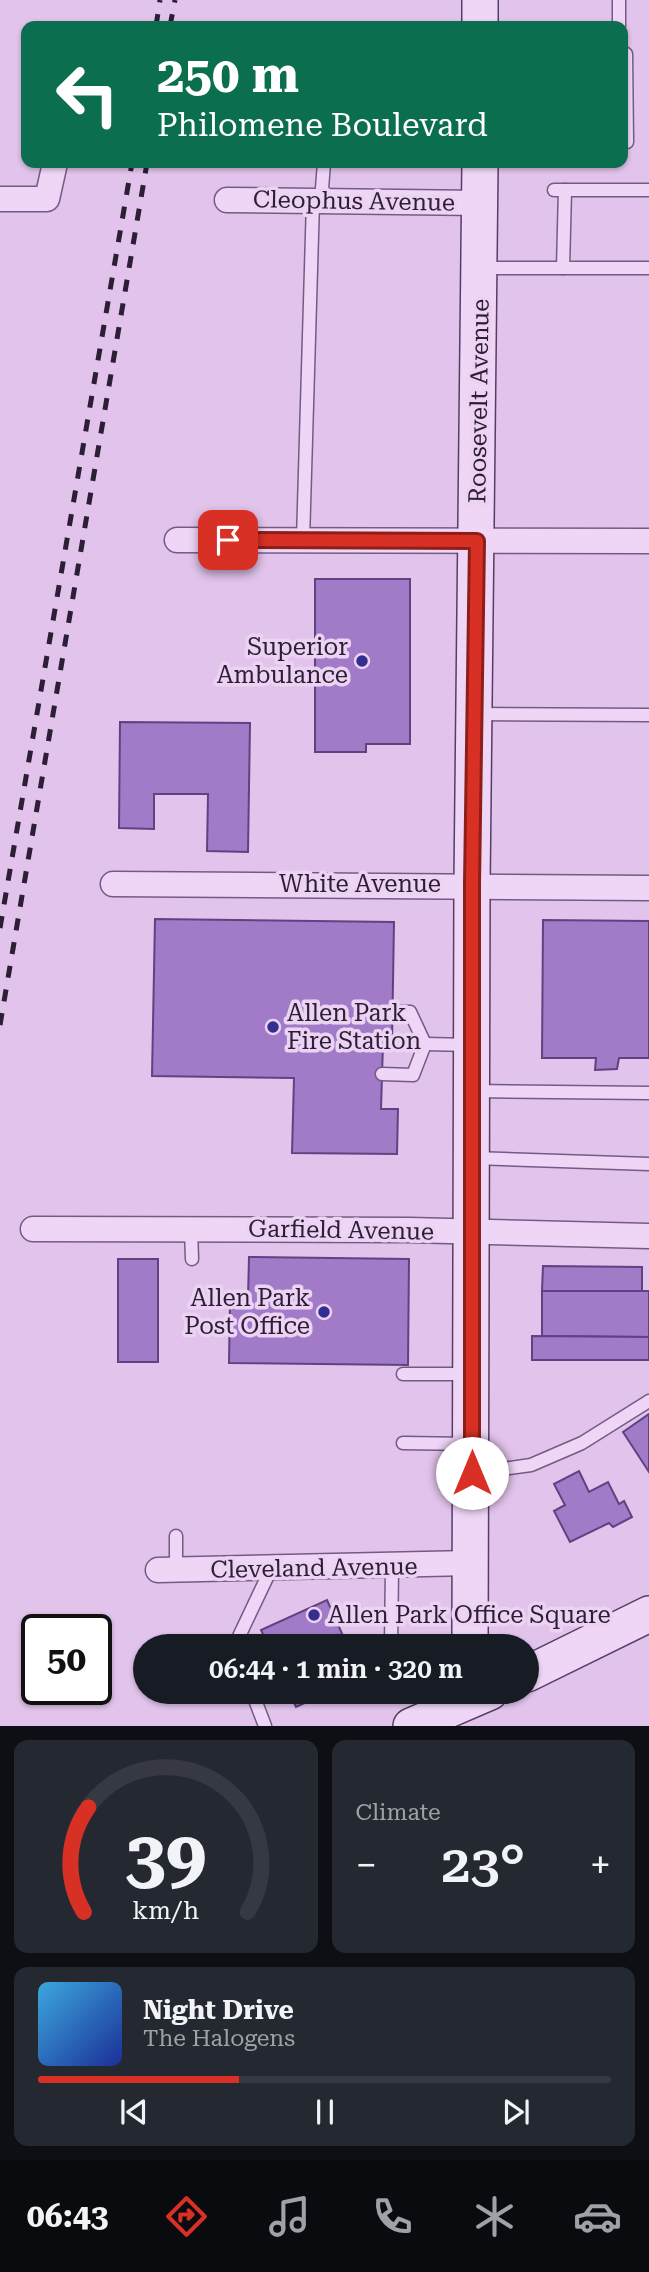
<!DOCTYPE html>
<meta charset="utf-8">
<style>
body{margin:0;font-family:"Roboto Serif",serif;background:#242831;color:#f1f3f6;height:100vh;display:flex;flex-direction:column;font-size:26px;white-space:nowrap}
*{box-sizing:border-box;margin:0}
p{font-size:23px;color:#9ea1a6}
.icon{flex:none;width:38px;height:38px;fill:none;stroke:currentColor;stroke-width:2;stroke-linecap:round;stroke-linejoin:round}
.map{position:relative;height:1726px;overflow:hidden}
.side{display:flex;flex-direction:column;gap:14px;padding:14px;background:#0d0f14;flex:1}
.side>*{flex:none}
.banner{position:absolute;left:21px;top:21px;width:607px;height:147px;border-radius:14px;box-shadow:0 2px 5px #0004;background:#0b6e4f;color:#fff;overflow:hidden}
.speed{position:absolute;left:21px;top:1614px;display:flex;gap:14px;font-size:35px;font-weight:700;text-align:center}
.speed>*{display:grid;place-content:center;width:91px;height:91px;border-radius:50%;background:#171b24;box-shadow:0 2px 5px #0004;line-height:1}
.speed .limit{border:4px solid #111;border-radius:10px;background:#fff;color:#111}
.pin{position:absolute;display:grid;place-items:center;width:60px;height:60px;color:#fff;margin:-30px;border-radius:14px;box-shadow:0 4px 10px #0006}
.me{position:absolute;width:77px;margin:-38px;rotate:0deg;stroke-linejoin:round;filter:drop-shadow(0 0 5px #0008)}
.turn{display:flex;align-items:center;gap:24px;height:147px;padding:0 21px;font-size:32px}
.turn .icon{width:91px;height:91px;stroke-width:2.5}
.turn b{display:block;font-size:49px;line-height:60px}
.big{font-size:52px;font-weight:600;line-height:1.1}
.side .widget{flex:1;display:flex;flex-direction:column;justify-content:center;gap:10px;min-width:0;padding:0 24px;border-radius:14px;background:#242831}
.side .dial{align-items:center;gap:0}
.dial svg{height:182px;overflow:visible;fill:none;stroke:#363941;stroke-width:7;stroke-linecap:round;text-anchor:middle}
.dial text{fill:#f1f3f6;stroke:none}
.song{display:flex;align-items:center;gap:21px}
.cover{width:84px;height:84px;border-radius:10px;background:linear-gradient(135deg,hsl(200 70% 55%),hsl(230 70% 35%))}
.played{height:7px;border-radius:4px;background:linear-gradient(90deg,#d93025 35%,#363941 35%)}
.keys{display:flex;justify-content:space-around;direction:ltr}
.heat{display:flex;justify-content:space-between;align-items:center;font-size:38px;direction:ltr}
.side .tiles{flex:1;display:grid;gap:14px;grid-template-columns:1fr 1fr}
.widget:last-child{grid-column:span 2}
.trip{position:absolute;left:133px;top:1634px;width:406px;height:70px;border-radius:35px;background:#171b24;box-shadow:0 2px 5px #0004;font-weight:600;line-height:70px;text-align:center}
.dock{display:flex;height:112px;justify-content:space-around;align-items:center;background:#090b0e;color:#9ea1a6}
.dock .icon{width:49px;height:49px}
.dock .selected{color:#d93025}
.dock b{font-size:32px;color:#f1f3f6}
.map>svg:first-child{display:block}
</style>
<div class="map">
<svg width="649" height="1726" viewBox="0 0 649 1726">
<rect width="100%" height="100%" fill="#e2c3eb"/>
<g fill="#a17bc8" stroke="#604282" stroke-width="2">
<path d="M 315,579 L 410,579 L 410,744 L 366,744 L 366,752 L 315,752 Z"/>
<path d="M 120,722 L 250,723 L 248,852 L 207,851 L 208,794 L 154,794 L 154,829 L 119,828 Z"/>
<path d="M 155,919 L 394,922 L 392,1043 L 383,1043 L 381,1109 L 398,1109 L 397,1154 L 292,1153 L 294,1078 L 152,1076 Z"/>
<path d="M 543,920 L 649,921 L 649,1058 L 619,1058 L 617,1069 L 595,1070 L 596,1058 L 542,1058 Z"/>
<path d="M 249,1257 L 409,1259 L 408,1365 L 229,1363 L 230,1298 L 248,1298 Z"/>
<rect x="118" y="1259" width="40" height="103"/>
<path d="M 543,1266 L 642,1267 L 642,1291 L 542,1291 Z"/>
<path d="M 542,1291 L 649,1291 L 649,1337 L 542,1336 Z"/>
<path d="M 532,1336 L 649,1337 L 649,1360 L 532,1360 Z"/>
<path d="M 649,1414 L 649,1472 L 623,1432 Z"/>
<path d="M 579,1471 L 589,1492 L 608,1482 L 619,1504 L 624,1501 L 632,1517 L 613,1527 L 609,1523 L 570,1542 L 554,1511 L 565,1505 L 554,1484 Z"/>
<path d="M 327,1600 L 348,1647 L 269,1647 L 261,1630 Z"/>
<path d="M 289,1692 L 329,1692 L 296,1707 Z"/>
</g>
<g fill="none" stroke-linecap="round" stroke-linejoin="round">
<g stroke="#745b85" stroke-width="15">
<g id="service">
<path d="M 619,26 L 619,0"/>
<path d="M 623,52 L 626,54 L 627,142 L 623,142"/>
<path d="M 554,190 L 649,190"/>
<path d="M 321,201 L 324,163"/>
<path d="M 480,268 L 649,268"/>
<path d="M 563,268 L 565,190"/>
<path d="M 303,540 L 313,201"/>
<path d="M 475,714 L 649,715"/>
<path d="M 425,1044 L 470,1045"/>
<path d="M 382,1074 L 413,1075 L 425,1044 L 410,1012 L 393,1011"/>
<path d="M 474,1091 L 649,1093"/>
<path d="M 474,1158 L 649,1164"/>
<path d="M 191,1229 L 192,1259"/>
<path d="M 403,1374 L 468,1374"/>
<path d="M 403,1443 L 470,1444"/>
<path d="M 474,1473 L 531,1465 L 582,1443 L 649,1401"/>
<path d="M 176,1570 L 176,1536"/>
<path d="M 234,1647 L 271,1569"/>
<path d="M 391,1647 L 392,1567"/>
<path d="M 252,1692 L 265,1726"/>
</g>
</g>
<g stroke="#745b85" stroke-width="27">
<g id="minor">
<path d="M 0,199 L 47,199 L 55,163"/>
<path d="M 227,200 L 481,203"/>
<path d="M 177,540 L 649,541"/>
<path d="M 113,884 L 649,888"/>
<path d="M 33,1229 L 409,1230 L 649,1236"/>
<path d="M 158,1570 L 470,1563"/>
</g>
</g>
<g stroke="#553e66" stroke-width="38">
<g id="secondary">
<path d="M 480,26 L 480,0"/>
<path d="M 470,1647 L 472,884 L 480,163"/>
<path d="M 527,1674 L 649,1614"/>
<path d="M 411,1726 L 490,1692"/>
</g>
</g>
<use href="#service" stroke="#efd6f7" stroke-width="12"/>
<use href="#minor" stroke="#efd6f7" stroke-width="24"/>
<use href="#secondary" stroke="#efd6f7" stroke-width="35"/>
<g stroke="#2b1e35" stroke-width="5" stroke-dasharray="12 12" stroke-linecap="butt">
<path d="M 156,26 L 160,0"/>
<path d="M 170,26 L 175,0"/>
<path d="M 0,928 L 132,163"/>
<path d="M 0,1025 L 147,163"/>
</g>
</g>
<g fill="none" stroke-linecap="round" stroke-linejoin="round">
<g stroke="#8d1f18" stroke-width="18">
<path id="route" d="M 228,540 L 477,541 L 472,884 L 472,1473"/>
</g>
<use href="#route" stroke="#d93025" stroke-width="12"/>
</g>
<g fill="#352e90" stroke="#ecd2f3" stroke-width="2.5">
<circle cx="362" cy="661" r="7"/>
<circle cx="273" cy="1027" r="7"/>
<circle cx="324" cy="1312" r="7"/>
<circle cx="314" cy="1615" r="7"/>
</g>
<g text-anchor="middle" stroke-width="7" stroke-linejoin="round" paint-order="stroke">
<g font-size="24" fill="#2b1e35" stroke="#ecd2f3">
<text transform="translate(354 201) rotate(1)" y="8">Cleophus Avenue</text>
<text transform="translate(479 401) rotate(-89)" y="8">Roosevelt Avenue</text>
<text x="360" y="892">White Avenue</text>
<text transform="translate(341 1230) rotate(1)" y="8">Garfield Avenue</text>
<text transform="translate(314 1568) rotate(-1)" y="8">Cleveland Avenue</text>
</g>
<g font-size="24" fill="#2b1e35" stroke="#ecd2f3" text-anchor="end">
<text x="348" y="655">Superior<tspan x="348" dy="28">Ambulance</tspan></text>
<text x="287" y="1021" text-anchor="start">Allen Park<tspan x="287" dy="28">Fire Station</tspan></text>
<text x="310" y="1306">Allen Park<tspan x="310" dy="28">Post Office</tspan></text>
<text x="328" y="1623" text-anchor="start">Allen Park Office Square</text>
</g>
</g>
</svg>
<div class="speed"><div class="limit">50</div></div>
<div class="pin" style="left:228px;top:540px;background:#d93025"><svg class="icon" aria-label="arrive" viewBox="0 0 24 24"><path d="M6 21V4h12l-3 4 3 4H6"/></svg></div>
<svg class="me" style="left:472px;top:1473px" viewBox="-20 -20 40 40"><circle r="19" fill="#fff"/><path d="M0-13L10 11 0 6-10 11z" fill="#d93025"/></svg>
<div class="trip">06:44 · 1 min · 320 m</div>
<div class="banner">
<div class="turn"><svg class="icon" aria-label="left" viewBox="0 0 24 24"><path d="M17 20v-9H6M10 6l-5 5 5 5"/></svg><div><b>250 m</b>Philomene Boulevard</div></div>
</div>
</div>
<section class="side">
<div class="tiles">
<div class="widget dial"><svg viewBox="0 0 100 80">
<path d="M14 69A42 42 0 1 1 86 69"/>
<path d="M14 69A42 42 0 0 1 16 23" stroke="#d93025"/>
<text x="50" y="56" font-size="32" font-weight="700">39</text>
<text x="50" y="72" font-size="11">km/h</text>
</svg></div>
<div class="widget"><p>Climate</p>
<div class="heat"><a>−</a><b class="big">23°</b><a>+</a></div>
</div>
<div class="widget">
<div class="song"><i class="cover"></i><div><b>Night Drive</b><p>The Halogens</p></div></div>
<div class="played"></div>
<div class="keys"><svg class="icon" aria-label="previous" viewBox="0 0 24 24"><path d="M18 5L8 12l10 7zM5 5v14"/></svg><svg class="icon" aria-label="pause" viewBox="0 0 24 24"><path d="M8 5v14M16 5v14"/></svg><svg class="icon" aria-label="next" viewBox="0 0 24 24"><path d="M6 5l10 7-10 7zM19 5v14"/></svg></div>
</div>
</div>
</section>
<nav class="dock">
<b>06:43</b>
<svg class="icon selected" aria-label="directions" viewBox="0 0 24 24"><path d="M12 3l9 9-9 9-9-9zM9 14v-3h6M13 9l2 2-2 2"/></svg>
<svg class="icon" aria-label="music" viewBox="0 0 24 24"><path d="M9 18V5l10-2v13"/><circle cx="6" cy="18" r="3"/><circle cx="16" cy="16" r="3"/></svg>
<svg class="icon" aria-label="phone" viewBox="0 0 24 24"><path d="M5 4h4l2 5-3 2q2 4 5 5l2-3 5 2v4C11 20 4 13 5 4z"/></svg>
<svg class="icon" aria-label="climate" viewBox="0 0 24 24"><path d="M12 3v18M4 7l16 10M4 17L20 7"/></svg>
<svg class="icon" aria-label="car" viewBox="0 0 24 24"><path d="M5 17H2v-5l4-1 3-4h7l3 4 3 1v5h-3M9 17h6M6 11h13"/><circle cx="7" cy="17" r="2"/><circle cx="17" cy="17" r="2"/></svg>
</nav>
